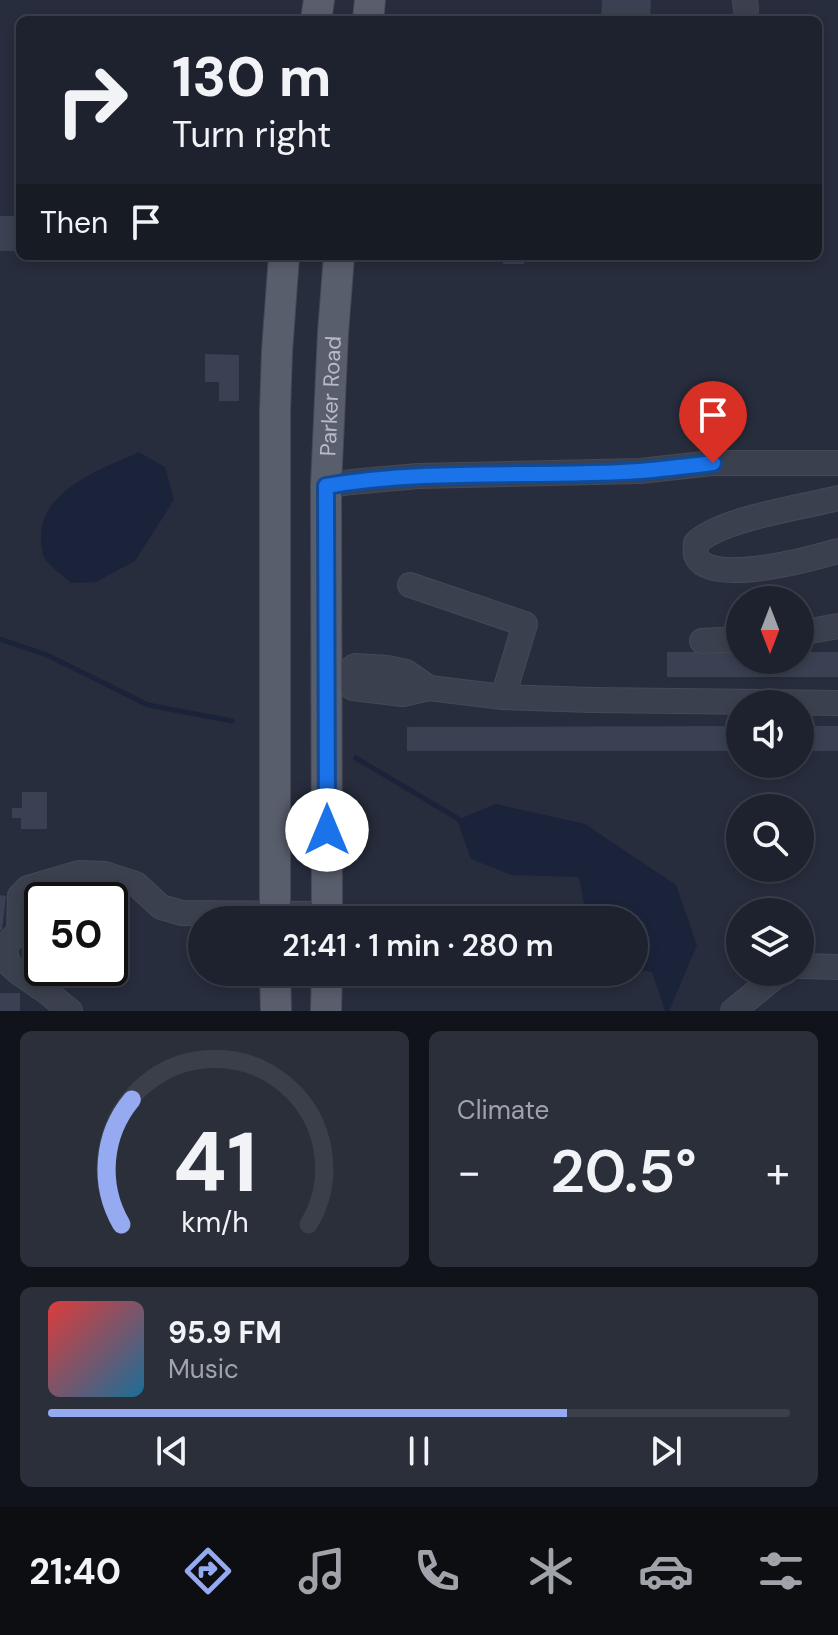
<!DOCTYPE html>
<meta charset="utf-8">
<style>
body{margin:0;font-family:"DM Sans",sans-serif;background:#2a2f3a;color:#f1f3f6;height:100vh;display:flex;flex-direction:column;font-size:30px;white-space:nowrap}
*{box-sizing:border-box;margin:0}
p{font-size:26px;color:#a0a4aa}
.icon{flex:none;width:44px;height:44px;fill:none;stroke:currentColor;stroke-width:2;stroke-linecap:round;stroke-linejoin:round}
.map{position:relative;height:1011px;overflow:hidden}
.drawer{display:flex;flex-direction:column;gap:20px;padding:20px;background:#101319;flex:1}
.drawer>*{flex:none}
.top-card{position:absolute;left:16px;top:16px;width:806px;height:244px;border-radius:12px;box-shadow:0 4px 12px #0003,0 0 0 2px #3b3f4a;background:#1d222e;color:#f1f3f6;overflow:hidden}
.needle{width:52px;rotate:180deg}
.tools{position:absolute;left:726px;top:586px;display:grid;gap:16px}
.tools a{display:grid;place-items:center;width:88px;height:88px;border-radius:50%;background:#1d222e;box-shadow:0 4px 12px #0003,0 0 0 2px #3b3f4a;font-size:40px}
.speed{position:absolute;left:24px;top:882px;display:flex;gap:16px;font-size:40px;font-weight:700;text-align:center}
.speed>*{display:grid;place-content:center;width:104px;height:104px;border-radius:50%;background:#1d222e;box-shadow:0 4px 12px #0003,0 0 0 2px #3b3f4a;line-height:1}
.speed .limit{border:4px solid #111;border-radius:12px;background:#fff;color:#111}
.pin{position:absolute;display:grid;place-items:center;width:68px;height:68px;color:#fff;margin:-82px -34px;border-radius:50% 50% 50% 0;rotate:-45deg;box-shadow:0 0 8px #0007}
.pin .icon{rotate:45deg}
.me{position:absolute;width:88px;margin:-44px;rotate:0deg;stroke-linejoin:round;filter:drop-shadow(0 0 6px #0008)}
.turn{display:flex;align-items:center;gap:28px;height:168px;padding:0 24px;font-size:36px}
.turn .icon{width:104px;height:104px;stroke-width:2.5}
.turn b{display:block;font-size:56px;line-height:68px}
.then{display:flex;align-items:center;height:76px;padding:0 24px;background:#0003;gap:16px;font-size:30px}
.big{font-size:60px;font-weight:600;line-height:1.1}
.drawer .widget{flex:1;display:flex;flex-direction:column;justify-content:center;gap:12px;min-width:0;padding:0 28px;border-radius:12px;background:#2a2f3a}
.drawer .dial{align-items:center;gap:0}
.dial svg{height:208px;overflow:visible;fill:none;stroke:#3b3f4a;stroke-width:7;stroke-linecap:round;text-anchor:middle}
.dial text{fill:#f1f3f6;stroke:none}
.song{display:flex;align-items:center;gap:24px}
.cover{width:96px;height:96px;border-radius:12px;background:linear-gradient(135deg,hsl(0 70% 55%),hsl(200 70% 35%))}
.played{height:8px;border-radius:4px;background:linear-gradient(90deg,#95aaf0 70%,#3b3f4a 70%)}
.keys{display:flex;justify-content:space-around;direction:ltr}
.heat{display:flex;justify-content:space-between;align-items:center;font-size:44px;direction:ltr}
.drawer .tiles{flex:1;display:grid;gap:20px;grid-template-columns:1fr 1fr}
.widget:last-child{grid-column:span 2}
.trip{position:absolute;left:188px;top:906px;width:460px;height:80px;border-radius:40px;background:#1d222e;box-shadow:0 4px 12px #0003,0 0 0 2px #3b3f4a;font-weight:600;line-height:80px;text-align:center}
.dock{display:flex;height:128px;justify-content:space-around;align-items:center;background:#0c0e12;color:#a0a4aa}
.dock .icon{width:56px;height:56px}
.dock .selected{color:#95aaf0}
.dock b{font-size:36px;color:#f1f3f6}
.map>svg:first-child{display:block}
</style>
<div class="map">
<svg width="838" height="1011" viewBox="0 0 838 1011">
<rect width="100%" height="100%" fill="#272d3d"/>
<g fill="#1b233b">
<path d="M 139,452 L 165,467 L 174,500 L 135,561 L 96,582 L 71,583 C 65,577 47,565 44,557 C 41,551 41,539 41,532 C 45,488 104,468 139,452 Z"/>
<path d="M 496,804 L 585,824 L 676,885 L 697,945 L 669,1011 L 665,1011 L 652,972 L 634,969 L 634,920 L 587,920 L 579,877 L 511,875 L 471,859 L 457,820 Z"/>
</g>
<g fill="none" stroke-linecap="round" stroke-linejoin="round">
<g stroke="#1b233b" stroke-width="5">
<path d="M 0,639 L 47,655 L 148,705 L 232,721"/>
<path d="M 356,758 L 462,821"/>
</g>
</g>
<g fill="#394153">
<path d="M 602,0 L 651,0 L 650,20 L 601,20 Z"/>
<rect x="0" y="216" width="20" height="35"/>
<path d="M 504,256 L 524,256 L 524,264 L 503,264 Z"/>
<path d="M 205,354 L 239,355 L 239,401 L 219,401 L 219,382 L 205,382 Z"/>
<path d="M 667,652 L 740,652 L 740,660 L 800,660 L 800,652 L 838,652 L 838,677 L 667,677 Z"/>
<path d="M 740,726 L 740,751 L 407,751 L 407,727 Z"/>
<rect x="800" y="726" width="38" height="25"/>
<path d="M 22,792 L 47,792 L 47,829 L 21,829 L 21,818 L 12,818 L 12,808 L 22,808 Z"/>
<path d="M 0,895 L 6,896 L 2,930 L 0,930 Z"/>
<rect x="0" y="993" width="20" height="18"/>
</g>
<g fill="none" stroke-linecap="round" stroke-linejoin="round">
<g stroke="#444957" stroke-width="26">
<g id="minor">
<path d="M 745,0 L 746,10"/>
<path d="M 326,486 L 351,482 L 418,476 L 640,471 L 713,463 L 838,463"/>
<path d="M 838,498 C 803,507 720,519 696,543 C 696,545 695,553 696,555 C 707,588 814,558 838,551"/>
<path d="M 410,585 L 525,624 L 503,697"/>
<path d="M 800,633 L 838,626"/>
<path d="M 702,641 L 740,639"/>
<path d="M 327,678 L 340,677 L 355,666 L 387,668 L 406,672 L 429,688 L 403,694 L 353,688 L 340,677"/>
<path d="M 429,688 L 503,697 L 591,700 L 838,703"/>
<path d="M 800,966 L 838,967"/>
<path d="M 70,1011 L 47,992 L 18,972 L 7,962 L 5,945 L 19,932 L 20,896 L 28,888 L 79,873 L 105,874 L 136,884 L 161,907 L 182,913 L 327,914"/>
<path d="M 733,1011 L 776,976 L 785,972"/>
</g>
</g>
<g stroke="#444957" stroke-width="32">
<g id="major">
<path d="M 316,20 L 319,0"/>
<path d="M 368,20 L 370,0"/>
<path d="M 275,920 L 275,412 L 277,351 L 284,256"/>
<path id="s1" d="M 327,920 L 326,486 L 333,333 L 339,256"/>
<path d="M 275,972 L 276,1011"/>
<path d="M 326,1011 L 327,972"/>
</g>
</g>
<use href="#minor" stroke="#3b404e" stroke-width="24"/>
<use href="#major" stroke="#595e6d" stroke-width="30"/>
</g>
<g fill="none" stroke-linecap="round" stroke-linejoin="round">
<g stroke="#114b97" stroke-width="20">
<path id="route" d="M 327,830 L 326,486 C 430,468 535,478 640,471 C 664,469 689,466 713,463"/>
</g>
<use href="#route" stroke="#1a73e8" stroke-width="14"/>
</g>
<g text-anchor="middle" stroke-width="8" stroke-linejoin="round" paint-order="stroke">
<g font-size="22" fill="#b7bbc8" stroke="#202533">
<text dy="8" stroke="none"><textPath href="#s1" startOffset="524">Parker Road</textPath></text>
</g>
</g>
</svg>
<div class="tools">
<a><svg class="needle" viewBox="-14 -14 28 28"><path d="M0-13l5 13h-10z" fill="#e53935"/><path d="M0 13l5-13h-10z" fill="#a0a4aa"/></svg></a>
<a><svg class="icon" aria-label="sound" viewBox="0 0 24 24"><path d="M4 9h4l5-4v14l-5-4H4zM17 9q2 3 0 6"/></svg></a>
<a><svg class="icon" aria-label="search" viewBox="0 0 24 24"><circle cx="10" cy="10" r="6"/><path d="M15 15l6 6"/></svg></a>
<a><svg class="icon" aria-label="layers" viewBox="0 0 24 24"><path d="M12 4l9 5-9 5-9-5zM3 14l9 5 9-5"/></svg></a>
</div>
<div class="speed"><div class="limit">50</div></div>
<div class="pin" style="left:713px;top:463px;background:#d93025"><svg class="icon" aria-label="arrive" viewBox="0 0 24 24"><path d="M6 21V4h12l-3 4 3 4H6"/></svg></div>
<svg class="me" style="left:327px;top:830px" viewBox="-20 -20 40 40"><circle r="19" fill="#fff"/><path d="M0-13L10 11 0 6-10 11z" fill="#1a73e8"/></svg>
<div class="trip">21:41 · 1 min · 280 m</div>
<div class="top-card">
<div class="turn"><svg class="icon" aria-label="right" viewBox="0 0 24 24"><path d="M7 20v-9h11M14 6l5 5-5 5"/></svg><div><b>130 m</b>Turn right</div></div>
<div class="then">Then<svg class="icon" aria-label="arrive" viewBox="0 0 24 24"><path d="M6 21V4h12l-3 4 3 4H6"/></svg></div>
</div>
</div>
<section class="drawer">
<div class="tiles">
<div class="widget dial"><svg viewBox="0 0 100 80">
<path d="M14 69A42 42 0 1 1 86 69"/>
<path d="M14 69A42 42 0 0 1 18 21" stroke="#95aaf0"/>
<text x="50" y="56" font-size="32" font-weight="700">41</text>
<text x="50" y="72" font-size="11">km/h</text>
</svg></div>
<div class="widget"><p>Climate</p>
<div class="heat"><a>−</a><b class="big">20.5°</b><a>+</a></div>
</div>
<div class="widget">
<div class="song"><i class="cover"></i><div><b>95.9 FM</b><p>Music</p></div></div>
<div class="played"></div>
<div class="keys"><svg class="icon" aria-label="previous" viewBox="0 0 24 24"><path d="M18 5L8 12l10 7zM5 5v14"/></svg><svg class="icon" aria-label="pause" viewBox="0 0 24 24"><path d="M8 5v14M16 5v14"/></svg><svg class="icon" aria-label="next" viewBox="0 0 24 24"><path d="M6 5l10 7-10 7zM19 5v14"/></svg></div>
</div>
</div>
</section>
<nav class="dock">
<b>21:40</b>
<svg class="icon selected" aria-label="directions" viewBox="0 0 24 24"><path d="M12 3l9 9-9 9-9-9zM9 14v-3h6M13 9l2 2-2 2"/></svg>
<svg class="icon" aria-label="music" viewBox="0 0 24 24"><path d="M9 18V5l10-2v13"/><circle cx="6" cy="18" r="3"/><circle cx="16" cy="16" r="3"/></svg>
<svg class="icon" aria-label="phone" viewBox="0 0 24 24"><path d="M5 4h4l2 5-3 2q2 4 5 5l2-3 5 2v4C11 20 4 13 5 4z"/></svg>
<svg class="icon" aria-label="climate" viewBox="0 0 24 24"><path d="M12 3v18M4 7l16 10M4 17L20 7"/></svg>
<svg class="icon" aria-label="car" viewBox="0 0 24 24"><path d="M5 17H2v-5l4-1 3-4h7l3 4 3 1v5h-3M9 17h6M6 11h13"/><circle cx="7" cy="17" r="2"/><circle cx="17" cy="17" r="2"/></svg>
<svg class="icon" aria-label="filters" viewBox="0 0 24 24"><path d="M4 7h16M4 17h16"/><circle cx="9" cy="7" r="2"/><circle cx="15" cy="17" r="2"/></svg>
</nav>
